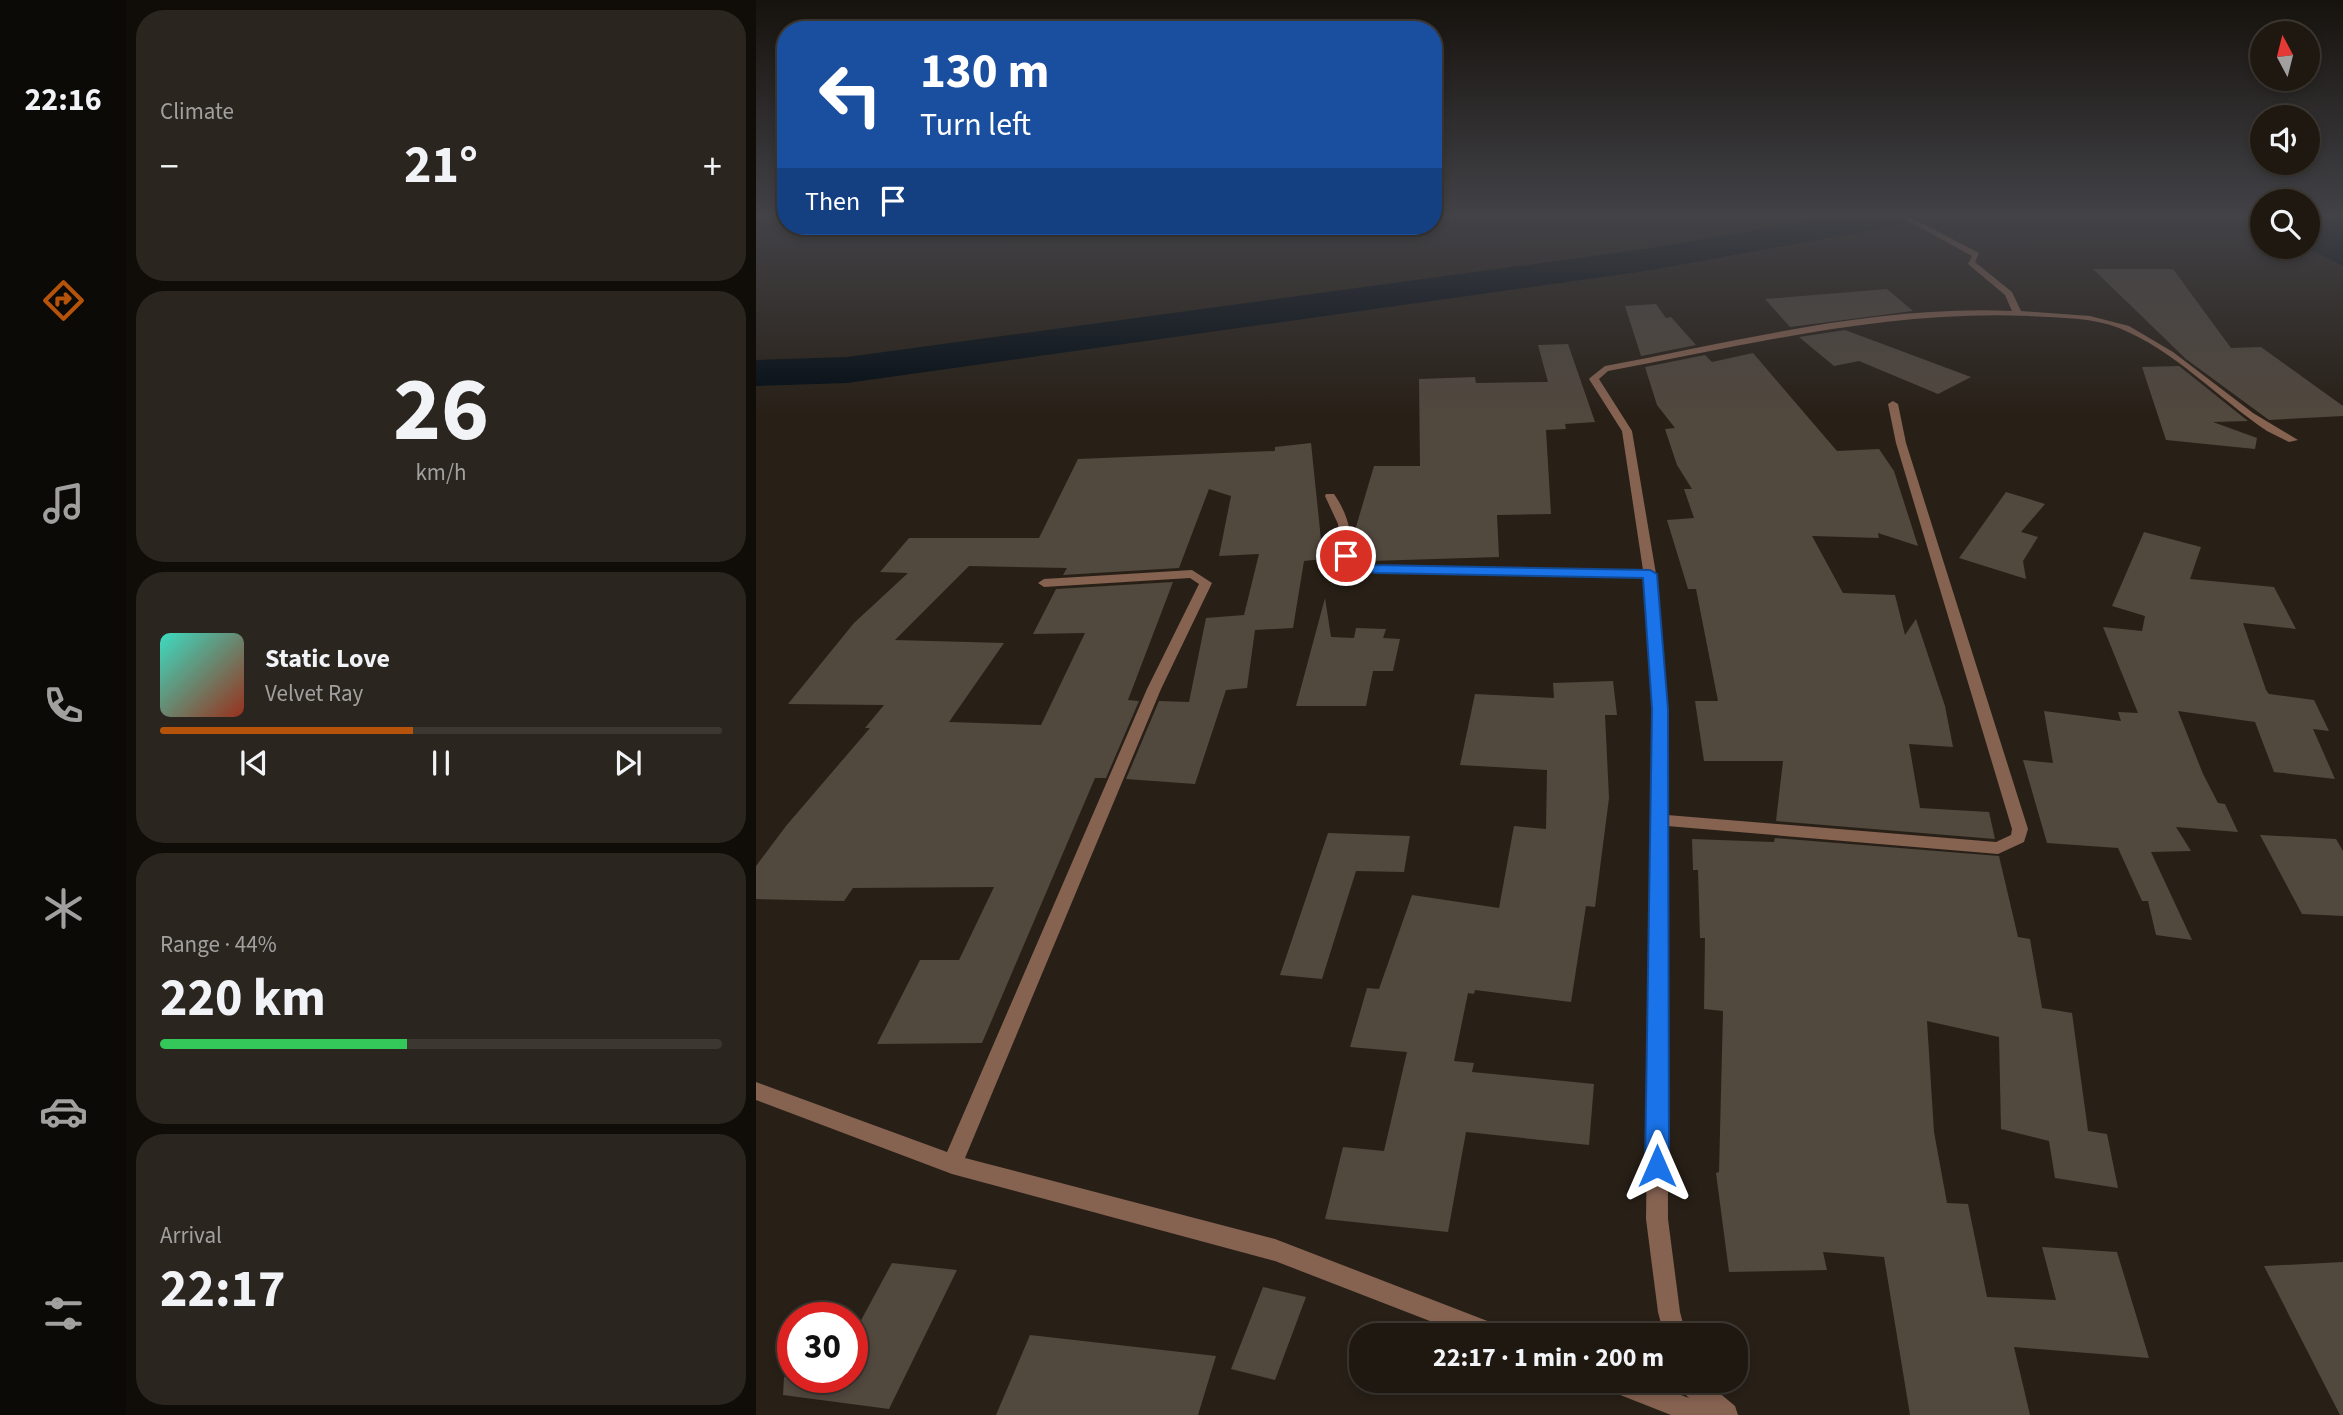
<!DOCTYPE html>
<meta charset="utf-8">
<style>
body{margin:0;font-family:"Source Sans 3",sans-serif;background:#2b251f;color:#f1f3f6;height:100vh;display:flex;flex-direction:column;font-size:26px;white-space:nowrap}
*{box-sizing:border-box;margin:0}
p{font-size:23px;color:#a1a09f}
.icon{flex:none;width:38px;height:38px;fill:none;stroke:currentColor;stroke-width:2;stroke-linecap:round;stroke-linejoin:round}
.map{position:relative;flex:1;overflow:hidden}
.side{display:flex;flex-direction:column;gap:10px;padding:10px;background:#100d09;width:630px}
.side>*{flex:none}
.banner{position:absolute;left:21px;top:21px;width:665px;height:214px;border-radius:28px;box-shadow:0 4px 10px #0003,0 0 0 2px #3c3731;background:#1a4fa0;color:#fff;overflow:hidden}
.needle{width:46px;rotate:353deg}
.fabs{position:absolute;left:1494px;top:21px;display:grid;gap:14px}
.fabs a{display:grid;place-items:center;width:70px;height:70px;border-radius:50%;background:#1e1811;box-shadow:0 4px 10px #0003,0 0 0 2px #3c3731;font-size:35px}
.speed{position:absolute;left:21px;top:1302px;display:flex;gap:14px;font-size:35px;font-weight:700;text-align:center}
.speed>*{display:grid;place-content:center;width:91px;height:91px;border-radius:50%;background:#1e1811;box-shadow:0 4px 10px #0003,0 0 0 2px #3c3731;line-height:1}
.speed .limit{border:10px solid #d22;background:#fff;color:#111}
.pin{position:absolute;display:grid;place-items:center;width:60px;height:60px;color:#fff;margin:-30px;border:4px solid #fff;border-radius:50%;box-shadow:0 2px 7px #0007}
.me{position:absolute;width:77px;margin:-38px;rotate:0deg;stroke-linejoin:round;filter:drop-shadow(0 0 5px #0008)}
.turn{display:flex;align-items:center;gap:24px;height:147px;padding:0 28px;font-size:32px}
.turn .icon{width:91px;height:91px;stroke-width:2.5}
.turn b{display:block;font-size:49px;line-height:60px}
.then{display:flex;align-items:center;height:66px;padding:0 28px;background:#0003;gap:14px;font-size:26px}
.big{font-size:52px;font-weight:700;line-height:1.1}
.side .card{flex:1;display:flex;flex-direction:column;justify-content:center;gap:10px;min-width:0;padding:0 24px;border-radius:28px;background:#2b251f}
.side .dial{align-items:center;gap:0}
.dial b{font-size:91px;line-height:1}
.song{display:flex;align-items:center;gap:21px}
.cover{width:84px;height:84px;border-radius:10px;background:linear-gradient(135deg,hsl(170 70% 55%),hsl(10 70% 35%))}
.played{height:7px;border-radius:4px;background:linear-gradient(90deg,#b45309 45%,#3c3731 45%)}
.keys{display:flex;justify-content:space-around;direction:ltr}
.heat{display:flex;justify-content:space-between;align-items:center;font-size:38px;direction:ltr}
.charge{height:10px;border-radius:5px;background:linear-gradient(90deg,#34c759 44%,#3c3731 0)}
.trip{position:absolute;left:593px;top:1323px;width:399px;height:70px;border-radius:28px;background:#1e1811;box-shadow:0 4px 10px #0003,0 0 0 2px #3c3731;font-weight:700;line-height:70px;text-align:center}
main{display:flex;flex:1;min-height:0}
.tab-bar{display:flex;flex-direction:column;width:126px;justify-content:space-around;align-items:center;background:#0c0a07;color:#a1a09f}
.tab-bar .icon{width:49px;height:49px}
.tab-bar .on{color:#b45309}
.tab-bar b{font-size:32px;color:#f1f3f6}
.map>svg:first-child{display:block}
</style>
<main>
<nav class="tab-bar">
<b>22:16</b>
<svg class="icon on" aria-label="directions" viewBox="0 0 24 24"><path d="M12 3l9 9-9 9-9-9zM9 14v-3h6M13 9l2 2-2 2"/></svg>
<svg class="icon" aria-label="music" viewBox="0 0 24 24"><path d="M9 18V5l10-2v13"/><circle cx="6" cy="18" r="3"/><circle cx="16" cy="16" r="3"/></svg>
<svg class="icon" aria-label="phone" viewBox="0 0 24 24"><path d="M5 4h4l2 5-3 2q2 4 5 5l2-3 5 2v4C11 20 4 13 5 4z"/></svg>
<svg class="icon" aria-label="climate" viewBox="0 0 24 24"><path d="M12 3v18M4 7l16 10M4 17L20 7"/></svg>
<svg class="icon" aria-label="car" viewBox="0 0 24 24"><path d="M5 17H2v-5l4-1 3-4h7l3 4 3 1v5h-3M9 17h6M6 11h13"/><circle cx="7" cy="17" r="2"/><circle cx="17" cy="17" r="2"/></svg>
<svg class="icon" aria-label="filters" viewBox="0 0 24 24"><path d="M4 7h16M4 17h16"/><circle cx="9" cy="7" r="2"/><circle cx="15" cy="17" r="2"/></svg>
</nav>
<section class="side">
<div class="card"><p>Climate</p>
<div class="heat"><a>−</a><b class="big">21°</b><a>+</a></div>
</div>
<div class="card dial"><b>26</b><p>km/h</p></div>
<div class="card">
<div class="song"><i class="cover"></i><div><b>Static Love</b><p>Velvet Ray</p></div></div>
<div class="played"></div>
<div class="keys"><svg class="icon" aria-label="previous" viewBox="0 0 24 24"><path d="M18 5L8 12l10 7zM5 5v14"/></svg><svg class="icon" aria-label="pause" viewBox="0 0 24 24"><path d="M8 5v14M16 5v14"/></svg><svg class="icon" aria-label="next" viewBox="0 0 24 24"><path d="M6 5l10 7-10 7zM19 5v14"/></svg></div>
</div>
<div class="card"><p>Range · 44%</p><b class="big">220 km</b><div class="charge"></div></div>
<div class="card"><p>Arrival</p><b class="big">22:17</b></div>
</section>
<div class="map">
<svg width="1587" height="1415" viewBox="0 0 1587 1415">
<rect width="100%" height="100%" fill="#282017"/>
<path fill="#030d14" d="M 1552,216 L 1587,216 L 1587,266 L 1549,247 L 1552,247 Z"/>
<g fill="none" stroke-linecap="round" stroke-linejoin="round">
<path fill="#030d14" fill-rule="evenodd" d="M 1079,216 L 1154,216 L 1149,223 L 1138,226 L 889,271 L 91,383 L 0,386 L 0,360 L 91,357 L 889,249 Z"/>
</g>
<g fill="#51483e">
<path d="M 1337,269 L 1417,269 L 1475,348 L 1505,347 L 1587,406 L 1587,416 L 1513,420 L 1430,359 Z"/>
<path d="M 1131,289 L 1157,311 L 1034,327 L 1009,299 Z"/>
<path d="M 900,304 L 910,318 L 915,317 L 940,345 L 885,356 L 869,306 Z"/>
<path d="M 1089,330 L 1148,352 L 1215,377 L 1182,394 L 1103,361 L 1078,366 L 1043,337 Z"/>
<path d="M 812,344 L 839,422 L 809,424 L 810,429 L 790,430 L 795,514 L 741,515 L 743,557 L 615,561 L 610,560 L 610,555 L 599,554 L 597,537 L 618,466 L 664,466 L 663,379 L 719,377 L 720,383 L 792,382 L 782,345 Z"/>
<path d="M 997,353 L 1081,451 L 1123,449 L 1138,471 L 1162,546 L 1122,533 L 1123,538 L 1056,536 L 1087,593 L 1139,595 L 1149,635 L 1160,619 L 1189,706 L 1197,747 L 1153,744 L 1164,808 L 1233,812 L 1239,839 L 1020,821 L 1027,761 L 948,761 L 939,701 L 962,701 L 940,589 L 932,589 L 911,520 L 938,518 L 928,489 L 936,489 L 921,465 L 909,429 L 919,428 L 901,405 L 889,367 L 949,355 L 956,362 Z"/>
<path d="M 1423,366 L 1492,421 L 1457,422 L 1501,438 L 1499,449 L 1410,440 L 1386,367 Z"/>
<path d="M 555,443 L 567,559 L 548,561 L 537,628 L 499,630 L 491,688 L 470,690 L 439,784 L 370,779 L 403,701 L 433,702 L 450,618 L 488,615 L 503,554 L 463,556 L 475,496 L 453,489 L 423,568 L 307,575 L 311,568 L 213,566 L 139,640 L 248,643 L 193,722 L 285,725 L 329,633 L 277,634 L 300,589 L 417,582 L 372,700 L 383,701 L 350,778 L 339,778 L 226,1043 L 121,1044 L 164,960 L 203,960 L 238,887 L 97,888 L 88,901 L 0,899 L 0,866 L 30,826 L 114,728 L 109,728 L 128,705 L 32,704 L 98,623 L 152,573 L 124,572 L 153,538 L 283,538 L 322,459 L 519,451 L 519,447 Z"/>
<path d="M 1250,492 L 1289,504 L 1265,532 L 1282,537 L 1267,561 L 1270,579 L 1203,558 Z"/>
<path d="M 1388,532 L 1445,547 L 1434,579 L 1518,587 L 1540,629 L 1487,623 L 1510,690 L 1513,694 L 1558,700 L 1573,731 L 1557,729 L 1579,779 L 1518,772 L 1499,722 L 1422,711 L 1447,774 L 1462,803 L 1469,804 L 1482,832 L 1420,827 L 1435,851 L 1395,852 L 1436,940 L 1400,935 L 1392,901 L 1386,901 L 1362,848 L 1291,843 L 1267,760 L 1297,763 L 1288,711 L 1365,721 L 1362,712 L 1382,713 L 1347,627 L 1386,631 L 1389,616 L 1356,606 Z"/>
<path d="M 569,598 L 575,637 L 598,638 L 600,628 L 630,629 L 627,638 L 644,639 L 637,671 L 617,671 L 610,706 L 540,706 Z"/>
<path d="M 857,681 L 861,715 L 849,715 L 853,798 L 839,907 L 830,906 L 815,1002 L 719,990 L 718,994 L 712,993 L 698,1061 L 718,1063 L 716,1072 L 838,1084 L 833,1145 L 710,1132 L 692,1232 L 569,1219 L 587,1147 L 628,1151 L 651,1052 L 594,1047 L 611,988 L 623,989 L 656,895 L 743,908 L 758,826 L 790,829 L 791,770 L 704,765 L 719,694 L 798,698 L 797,683 Z"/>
<path d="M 572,833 L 654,836 L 648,872 L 600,871 L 566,979 L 524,975 Z"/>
<path d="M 1504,835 L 1580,839 L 1587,851 L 1587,916 L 1546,914 Z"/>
<path d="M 1019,838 L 1243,856 L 1262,937 L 1274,939 L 1286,1008 L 1316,1013 L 1332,1131 L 1351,1134 L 1362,1188 L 1299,1178 L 1293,1141 L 1245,1129 L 1243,1037 L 1171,1021 L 1178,1132 L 1191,1203 L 1212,1204 L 1231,1297 L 1300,1300 L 1286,1247 L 1361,1252 L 1393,1358 L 1258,1347 L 1274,1415 L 1154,1415 L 1128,1257 L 1067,1252 L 1071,1270 L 973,1272 L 960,1173 L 963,1172 L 967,1011 L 948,1009 L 949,938 L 944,938 L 942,870 L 937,870 L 936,839 L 1018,842 Z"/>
<path d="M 1587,1262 L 1587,1415 L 1584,1415 L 1508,1266 Z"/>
<path d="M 136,1263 L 201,1270 L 133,1409 L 27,1395 L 28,1377 L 96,1377 L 96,1337 Z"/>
<path d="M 507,1287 L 550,1297 L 519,1380 L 475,1369 Z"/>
<path d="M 274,1335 L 460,1356 L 442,1415 L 240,1415 Z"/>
</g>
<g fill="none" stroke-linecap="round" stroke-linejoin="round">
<g fill="#866251" fill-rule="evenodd">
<path d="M 1143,216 L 1152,216 L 1223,253 L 1219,262 L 1256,292 L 1265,311 L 1334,316 L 1373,326 L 1417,352 L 1497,413 L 1542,440 L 1533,442 L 1511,431 C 1462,398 1418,350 1363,328 C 1335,317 1303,318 1273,316 C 1131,310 991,345 852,371 L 843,379 L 876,431 L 900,574 L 911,709 L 911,815 L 1240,842 L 1255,835 L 1256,829 L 1140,443 L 1132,404 L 1137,401 L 1142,404 L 1150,443 L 1272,829 L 1268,842 L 1242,854 L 911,826 L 912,1219 L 924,1312 L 930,1335 L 908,1335 L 902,1312 L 890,1219 L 897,709 L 888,578 L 619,573 L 595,567 L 584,556 L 582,524 L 569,496 L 570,494 L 578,494 C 591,513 596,531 596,555 L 603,561 L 619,565 L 887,570 L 866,431 L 833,379 L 835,377 L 849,366 C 982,341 1120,305 1256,311 L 1249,295 L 1212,264 L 1216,256 Z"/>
<path d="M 436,570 L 456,583 L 405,689 L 209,1158 L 519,1239 L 747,1327 L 750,1335 L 710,1335 L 519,1261 L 196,1174 L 0,1100 L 0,1082 L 191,1152 L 391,689 L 443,584 L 434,578 L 288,587 L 282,583 L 288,579 Z"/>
<path d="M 845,1381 L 887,1381 L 933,1398 L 924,1389 L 920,1381 L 949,1381 L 979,1406 L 982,1415 L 915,1415 L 849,1389 Z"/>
</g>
</g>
<linearGradient id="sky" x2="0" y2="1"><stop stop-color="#16120d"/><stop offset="0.52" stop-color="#424247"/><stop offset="1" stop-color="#424247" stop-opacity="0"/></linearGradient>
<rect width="1587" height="415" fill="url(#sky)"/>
<path fill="#1a73e8" stroke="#114b97" stroke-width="2" d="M 590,552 L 603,561 L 619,565 L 894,570 L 901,574 L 912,709 L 913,1166 L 909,1174 L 901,1177 L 893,1174 L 889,1166 L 896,709 L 887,578 L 619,573 L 594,567 L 583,556 Z"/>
</svg>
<div class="fabs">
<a><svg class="needle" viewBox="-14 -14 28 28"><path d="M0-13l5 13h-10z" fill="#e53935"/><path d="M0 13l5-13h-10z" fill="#a1a09f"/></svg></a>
<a><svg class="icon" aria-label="sound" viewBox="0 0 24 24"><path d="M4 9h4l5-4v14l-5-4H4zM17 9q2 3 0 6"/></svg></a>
<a><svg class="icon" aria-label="search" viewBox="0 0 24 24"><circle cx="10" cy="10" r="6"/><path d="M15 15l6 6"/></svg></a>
</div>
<div class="speed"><div class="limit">30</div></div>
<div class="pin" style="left:590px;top:556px;background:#d93025"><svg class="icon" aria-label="arrive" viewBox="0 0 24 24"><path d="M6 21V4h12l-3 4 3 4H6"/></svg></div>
<svg class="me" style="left:901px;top:1166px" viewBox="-20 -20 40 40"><path d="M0-17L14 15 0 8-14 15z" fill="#1a73e8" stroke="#fff" stroke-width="4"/></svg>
<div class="trip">22:17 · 1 min · 200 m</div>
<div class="banner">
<div class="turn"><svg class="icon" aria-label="left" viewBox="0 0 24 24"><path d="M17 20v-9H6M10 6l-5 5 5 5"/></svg><div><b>130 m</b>Turn left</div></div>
<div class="then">Then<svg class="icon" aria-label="arrive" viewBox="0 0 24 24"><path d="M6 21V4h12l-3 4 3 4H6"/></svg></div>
</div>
</div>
</main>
